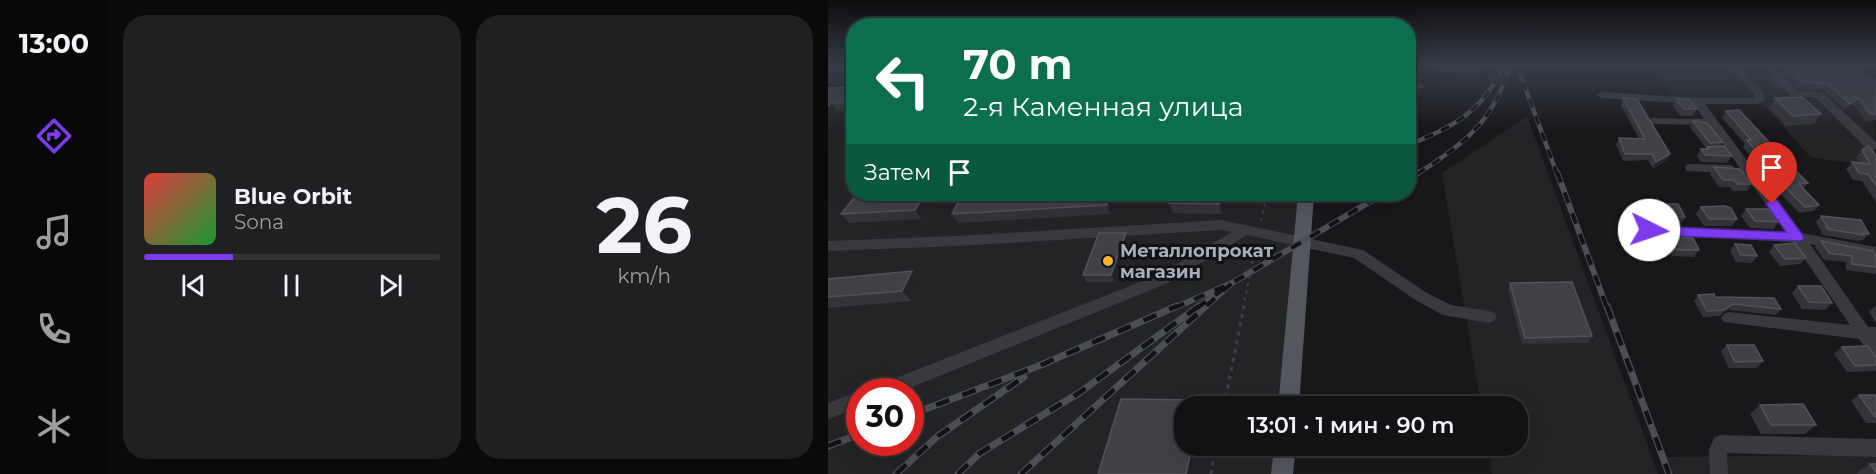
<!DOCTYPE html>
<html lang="ru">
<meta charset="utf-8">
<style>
body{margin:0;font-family:Montserrat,sans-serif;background:#1f2022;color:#f1f3f6;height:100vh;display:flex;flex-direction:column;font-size:22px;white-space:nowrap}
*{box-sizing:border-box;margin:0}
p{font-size:20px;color:#9c9ea0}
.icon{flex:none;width:33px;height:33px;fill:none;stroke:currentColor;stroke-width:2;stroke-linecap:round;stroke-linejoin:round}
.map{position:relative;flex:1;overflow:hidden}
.panel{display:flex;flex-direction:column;gap:15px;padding:15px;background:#0a0a0b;width:720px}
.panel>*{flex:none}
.top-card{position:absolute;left:18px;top:18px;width:570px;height:183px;border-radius:24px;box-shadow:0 6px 24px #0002,0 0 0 2px #313234;background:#0b6e4f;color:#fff;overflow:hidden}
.speed{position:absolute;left:18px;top:378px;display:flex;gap:12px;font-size:30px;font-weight:700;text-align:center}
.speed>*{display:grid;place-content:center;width:78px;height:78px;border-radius:50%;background:#121214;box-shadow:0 6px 24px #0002,0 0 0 2px #313234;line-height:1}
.speed .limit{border:9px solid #d22;background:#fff;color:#111}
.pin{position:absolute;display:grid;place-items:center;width:51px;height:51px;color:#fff;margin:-62px -26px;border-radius:50% 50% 50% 0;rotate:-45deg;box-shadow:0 0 6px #0007}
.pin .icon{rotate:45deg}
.me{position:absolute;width:66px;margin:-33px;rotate:94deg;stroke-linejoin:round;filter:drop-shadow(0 0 4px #0008)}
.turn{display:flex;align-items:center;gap:21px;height:126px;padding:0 18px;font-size:27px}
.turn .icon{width:78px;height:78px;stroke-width:2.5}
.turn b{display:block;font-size:42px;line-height:51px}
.then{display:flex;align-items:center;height:57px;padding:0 18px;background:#0003;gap:12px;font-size:22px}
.panel .widget{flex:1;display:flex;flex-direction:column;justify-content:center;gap:9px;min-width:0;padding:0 21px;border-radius:24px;background:#1f2022}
.panel .dial{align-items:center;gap:0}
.dial b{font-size:78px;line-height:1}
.song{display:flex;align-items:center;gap:18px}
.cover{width:72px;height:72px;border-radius:9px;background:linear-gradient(135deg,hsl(0 70% 55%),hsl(130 70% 35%))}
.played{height:6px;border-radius:3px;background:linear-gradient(90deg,#7c3aed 30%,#313234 30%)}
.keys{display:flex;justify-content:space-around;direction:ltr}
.panel .tiles{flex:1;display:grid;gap:15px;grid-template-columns:repeat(2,1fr)}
.trip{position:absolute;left:346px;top:396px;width:354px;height:60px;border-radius:24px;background:#121214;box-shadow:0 6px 24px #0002,0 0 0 2px #313234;font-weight:600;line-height:60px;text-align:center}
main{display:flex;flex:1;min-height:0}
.tab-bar{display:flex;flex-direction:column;width:108px;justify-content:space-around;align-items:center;background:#070708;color:#9c9ea0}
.tab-bar .icon{width:42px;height:42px}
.tab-bar .on{color:#7c3aed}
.tab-bar b{font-size:27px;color:#f1f3f6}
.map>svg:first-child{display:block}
</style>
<main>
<nav class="tab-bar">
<b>13:00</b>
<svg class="icon on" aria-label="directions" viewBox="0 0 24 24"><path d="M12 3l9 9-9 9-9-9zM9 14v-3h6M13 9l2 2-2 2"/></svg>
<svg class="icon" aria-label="music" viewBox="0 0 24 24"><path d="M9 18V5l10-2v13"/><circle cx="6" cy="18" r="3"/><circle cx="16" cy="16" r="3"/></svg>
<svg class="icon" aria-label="phone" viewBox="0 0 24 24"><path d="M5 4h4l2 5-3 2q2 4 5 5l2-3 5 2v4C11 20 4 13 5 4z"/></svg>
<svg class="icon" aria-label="climate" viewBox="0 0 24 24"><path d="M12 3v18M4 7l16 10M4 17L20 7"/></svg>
</nav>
<section class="panel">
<div class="tiles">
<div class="widget">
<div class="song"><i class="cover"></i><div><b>Blue Orbit</b><p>Sona</p></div></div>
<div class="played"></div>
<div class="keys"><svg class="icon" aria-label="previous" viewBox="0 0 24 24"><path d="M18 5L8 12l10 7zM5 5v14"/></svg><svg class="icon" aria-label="pause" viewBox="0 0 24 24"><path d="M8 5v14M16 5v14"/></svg><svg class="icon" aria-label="next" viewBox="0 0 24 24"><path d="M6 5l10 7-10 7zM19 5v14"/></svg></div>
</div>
<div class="widget dial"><b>26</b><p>km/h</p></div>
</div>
</section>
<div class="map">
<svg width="1048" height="474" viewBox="0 0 1048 474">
<rect width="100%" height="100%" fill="#18181a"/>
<g fill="#242427" fill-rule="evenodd">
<path d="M 0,65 L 25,65 L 26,194 L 470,194 L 450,406 L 357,406 L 357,446 L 446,446 L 443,474 L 0,474 ZM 32,392 L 82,392 L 82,442 L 32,442 Z"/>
<path d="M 1048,70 L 1047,165 L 983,158 L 934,103 L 932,98 L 954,75 Z"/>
<path d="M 699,116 L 830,474 L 664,474 L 659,446 L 690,446 L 690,406 L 653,406 L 614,173 Z"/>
<path d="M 1048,454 L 1048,474 L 846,474 L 839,457 Z"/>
</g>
<path fill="#1d251f" d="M 820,65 L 1048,65 L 1048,70 L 954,75 L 932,98 L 847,98 Z"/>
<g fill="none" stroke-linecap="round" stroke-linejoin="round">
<g stroke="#3f4146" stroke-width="2" stroke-dasharray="3 4.5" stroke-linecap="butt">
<path d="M 433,221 L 439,194"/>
<path d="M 415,308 L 428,245"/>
</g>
<g stroke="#3f4146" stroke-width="3" stroke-dasharray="4 5" stroke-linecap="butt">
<path d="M 396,406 L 416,306"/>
<path d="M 383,474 L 388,446"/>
</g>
<g fill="#393a3f" fill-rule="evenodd">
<path d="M 899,65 L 909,65 L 936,92 L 936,101 L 931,104 L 877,104 L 973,233 L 1048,247 L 1048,257 L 982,244 L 1040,327 L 1048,327 L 1048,357 L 1042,355 L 1031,339 L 896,322 L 893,318 L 896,314 L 901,312 L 1022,325 L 965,242 L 821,235 L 814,230 L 821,225 L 958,232 L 881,125 L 824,124 L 819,121 L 824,118 L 876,119 L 866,104 L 773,98 L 768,95 L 773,92 L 869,98 L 926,98 L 927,95 Z"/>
<path d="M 958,81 L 962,82 L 969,91 L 994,92 L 1048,142 L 1048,150 L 1039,149 L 987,97 L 962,96 L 953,84 Z"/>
<path d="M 592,83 L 596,84 L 596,88 L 580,90 L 580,84 Z"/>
<path d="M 863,164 L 903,165 L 909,169 L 903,173 L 859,171 L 857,168 L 859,165 Z"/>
<path d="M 393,220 L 535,250 L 599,293 L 623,305 L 661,311 L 666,313 L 669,317 L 666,321 L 661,323 L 615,315 L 589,301 L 526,258 L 419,235 L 340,283 L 72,392 L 43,392 L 45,387 L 330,275 L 404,232 L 393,230 L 129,246 L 0,251 L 0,241 L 129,236 Z"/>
<path d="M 32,391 L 32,407 L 0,419 L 0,403 Z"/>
<path d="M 892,435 L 1048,439 L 1048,457 L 899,453 L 900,474 L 882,474 L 881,450 L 886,438 Z"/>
</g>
<g fill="#54575e" fill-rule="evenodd">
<path d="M 470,194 L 486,194 L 471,406 L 450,406 Z"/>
<path d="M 446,446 L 468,446 L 465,474 L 443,474 Z"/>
</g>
<g stroke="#4b4e54" stroke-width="4.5">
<g id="rail-far2">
<path d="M 689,65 L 729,174"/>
<path d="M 580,145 C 626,127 655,111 676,65"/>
<path d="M 589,174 C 635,145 668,120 681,65"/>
</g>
</g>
<g stroke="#4b4e54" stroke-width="6">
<g id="rail-far1">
<path d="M 729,172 L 779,308"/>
<path d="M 580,179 L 591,172"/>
<path d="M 346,308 L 404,283 L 555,194"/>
<path d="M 369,308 L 404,283 L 376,308"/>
</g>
</g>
<g stroke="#4b4e54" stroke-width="7">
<g id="rail">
<path d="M 779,306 L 841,474"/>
<path d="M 82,415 L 213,365 L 349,306"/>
<path d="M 0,446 L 32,434"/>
<path d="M 68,474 L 110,436 L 196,377"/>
<path d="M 130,474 L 152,453 L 251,393 L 371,306"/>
<path d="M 193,474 L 378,306"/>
</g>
</g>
<use href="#rail-far2" stroke="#131315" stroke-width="3" stroke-dasharray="9" stroke-linecap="butt"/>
<use href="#rail-far1" stroke="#131315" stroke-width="4" stroke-dasharray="11" stroke-linecap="butt"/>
<use href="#rail" stroke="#131315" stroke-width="4.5" stroke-dasharray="14" stroke-linecap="butt"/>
</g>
<g fill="#343438">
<path d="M 607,65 L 649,65 L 647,75 L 606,70 Z"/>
<path d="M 962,65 L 988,65 L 991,67 L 1048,81 L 1048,120 L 1037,121 L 1026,104 L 1017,110 L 996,90 L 970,89 L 964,81 L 959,79 L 957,80 L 958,83 L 954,89 L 949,90 L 938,79 L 942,73 L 966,71 L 961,66 Z"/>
<path d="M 26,82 L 26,111 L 9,111 L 0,120 L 0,88 L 20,87 Z"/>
<path d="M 795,98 L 839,161 L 825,169 L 820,160 L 795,161 L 788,145 L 791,138 L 811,139 L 793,105 Z"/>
<path d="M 947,98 L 993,114 L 986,124 L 958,126 L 941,108 Z"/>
<path d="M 848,99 L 869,109 L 865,116 L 852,116 L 845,106 Z"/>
<path d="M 898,111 L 942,143 L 939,147 L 962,171 L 980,183 L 976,188 L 991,205 L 986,211 L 971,213 L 944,185 L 945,183 L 926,161 L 915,147 L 917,144 L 894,118 Z"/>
<path d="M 865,121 L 895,142 L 892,146 L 904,156 L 899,163 L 873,162 L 869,156 L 873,149 L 877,149 L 878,148 L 862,127 Z"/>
<path d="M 1034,150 L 1048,156 L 1048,202 L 1034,181 L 1025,180 L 1018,169 L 1024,162 L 1032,163 L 1028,157 Z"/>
<path d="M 886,167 L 923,184 L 919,191 L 905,191 L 902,187 L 891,187 L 882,174 Z"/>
<path d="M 29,194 L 110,194 L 94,219 L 21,223 L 13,214 Z"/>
<path d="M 289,194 L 283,214 L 130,223 L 124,214 Z"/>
<path d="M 345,194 L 397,194 L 398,197 L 394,214 L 345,213 L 341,203 Z"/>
<path d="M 824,204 L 857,217 L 853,224 L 826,223 L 820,211 Z"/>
<path d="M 873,207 L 909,219 L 904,226 L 876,226 L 868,214 Z"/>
<path d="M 918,209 L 950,222 L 945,229 L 922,228 L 913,216 Z"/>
<path d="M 993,216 L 1041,234 L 1035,240 L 1032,240 L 1030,241 L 995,235 L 988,222 Z"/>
<path d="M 298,233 L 301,240 L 287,282 L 258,282 L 255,275 Z"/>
<path d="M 843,237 L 871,250 L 866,257 L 844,256 L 839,244 Z"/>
<path d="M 993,241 L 1048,258 L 1048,274 L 1018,270 L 1018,262 L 996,260 L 987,247 Z"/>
<path d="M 907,244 L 929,256 L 924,263 L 908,262 L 902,251 Z"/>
<path d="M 946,245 L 978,258 L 972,264 L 952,266 L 941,252 Z"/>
<path d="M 84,271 L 93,282 L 84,301 L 0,308 L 0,279 Z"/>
<path d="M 682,283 L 764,336 L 760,343 L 694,344 L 680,290 Z"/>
<path d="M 970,286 L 1004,303 L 997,310 L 974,309 L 964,293 Z"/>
<path d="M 870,295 L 887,297 L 953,309 L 948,315 L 901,310 L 892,316 L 875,317 L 866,301 Z"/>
<path d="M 1048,305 L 1048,323 L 1041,312 Z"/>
<path d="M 899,345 L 935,361 L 929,368 L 901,368 L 893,351 Z"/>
<path d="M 1014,347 L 1048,357 L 1048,370 L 1046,371 L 1019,372 L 1006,354 Z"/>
<path d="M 1031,395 L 1048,395 L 1048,423 L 1038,423 L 1023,401 Z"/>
<path d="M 932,405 L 988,425 L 977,434 L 933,434 L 922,414 Z"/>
<path d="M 1042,464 L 1048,464 L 1048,474 L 1030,474 L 1029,472 Z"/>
</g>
<g fill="#232326">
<path d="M 963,72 L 959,79 L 952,83 L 955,77 Z"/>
<path d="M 1031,98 L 1026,104 L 1017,110 L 1022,104 Z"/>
<path d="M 3,103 L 9,111 L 0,120 L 0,106 Z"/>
<path d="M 3,130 L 10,138 L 0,149 L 0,133 Z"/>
<path d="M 842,154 L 839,161 L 825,169 L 828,162 Z"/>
<path d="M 97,194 L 110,194 L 94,219 L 87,210 Z"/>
<path d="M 282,194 L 289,194 L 283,214 L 279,205 Z"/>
<path d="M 394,194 L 397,194 L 398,197 L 394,214 L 391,204 Z"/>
<path d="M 298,233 L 301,240 L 287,282 L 283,275 Z"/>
<path d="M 84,271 L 93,282 L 84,301 L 74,291 Z"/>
<path d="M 906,304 L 901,310 L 892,316 L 896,310 Z"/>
<path d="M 364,446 L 368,446 L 362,474 L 358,474 Z"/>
</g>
<g fill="#404146" stroke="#515358" stroke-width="1.5">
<path d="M 971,65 L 988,65 L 991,67 L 1027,66 L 1048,81 L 1048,114 L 1042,114 L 1031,98 L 1022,104 L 1000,84 L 974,82 L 968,74 L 963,72 L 955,77 L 958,83 L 953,83 L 942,73 L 976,70 Z"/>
<path d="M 26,82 L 26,102 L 3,103 L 0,106 L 0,88 L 20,87 Z"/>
<path d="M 974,97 L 993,114 L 965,116 L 947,98 Z"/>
<path d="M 795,98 L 809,99 L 842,154 L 828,162 L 824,154 L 797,154 L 791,138 L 817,139 Z"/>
<path d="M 848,99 L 861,99 L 869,109 L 856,109 Z"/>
<path d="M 911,110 L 942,143 L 937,143 L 962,171 L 968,171 L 980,183 L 971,184 L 991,205 L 977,207 L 948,178 L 952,178 L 930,154 L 919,140 L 923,140 L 898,111 Z"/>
<path d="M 865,121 L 879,123 L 895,142 L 882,143 Z"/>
<path d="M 896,146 L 904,156 L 877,155 L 873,149 L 881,149 L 879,147 Z"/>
<path d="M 1041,146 L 1048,156 L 1048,186 L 1040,174 L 1031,173 L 1024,162 L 1042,164 L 1034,150 Z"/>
<path d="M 886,167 L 912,169 L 923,184 L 910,184 L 906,180 L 895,180 Z"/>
<path d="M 29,194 L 97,194 L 87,210 L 13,214 Z"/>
<path d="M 135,194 L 282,194 L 279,205 L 124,214 Z"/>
<path d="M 345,194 L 394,194 L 391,204 L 341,203 Z"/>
<path d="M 824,204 L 850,204 L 857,217 L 830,216 Z"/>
<path d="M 897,206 L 903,208 L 909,219 L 881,219 L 873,207 Z"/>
<path d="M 918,209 L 941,209 L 950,222 L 927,221 Z"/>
<path d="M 993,216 L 1033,220 L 1041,234 L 1035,233 L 1036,235 L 1000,229 Z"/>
<path d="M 271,233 L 298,233 L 283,275 L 255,275 Z"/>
<path d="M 843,237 L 865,238 L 871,250 L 849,250 Z"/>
<path d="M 993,241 L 1045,251 L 1048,258 L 1048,267 L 1024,264 L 1024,256 L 1001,253 Z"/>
<path d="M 967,243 L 978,258 L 957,259 L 946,245 Z"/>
<path d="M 907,244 L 923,245 L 929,256 L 913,255 Z"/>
<path d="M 84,271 L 74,291 L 0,297 L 0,279 Z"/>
<path d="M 744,282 L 764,336 L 697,338 L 682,283 Z"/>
<path d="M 970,286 L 993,286 L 1004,303 L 981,302 Z"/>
<path d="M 886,294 L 887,297 L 946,298 L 953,309 L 906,304 L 896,310 L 879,311 L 870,295 Z"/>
<path d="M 899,345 L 926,345 L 935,361 L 907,362 Z"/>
<path d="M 1040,346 L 1048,357 L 1048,365 L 1027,366 L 1014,347 Z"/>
<path d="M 1031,395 L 1048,395 L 1048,417 L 1047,417 Z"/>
<path d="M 293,399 L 373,400 L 372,406 L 357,406 L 357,446 L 364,446 L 358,474 L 270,474 Z"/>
<path d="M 975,404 L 988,425 L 943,425 L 932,405 Z"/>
<path d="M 1042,464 L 1048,464 L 1048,472 Z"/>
</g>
<linearGradient id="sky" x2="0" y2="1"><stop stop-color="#0d0d0e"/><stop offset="0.5" stop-color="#373d49"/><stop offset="1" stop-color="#373d49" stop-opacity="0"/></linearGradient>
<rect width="1048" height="131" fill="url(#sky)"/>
<path fill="#7c3aed" stroke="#51269a" stroke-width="1.5" d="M 944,199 L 949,200 L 974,234 L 976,237 L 974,241 L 821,235 L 814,230 L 821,226 L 958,232 L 938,204 Z"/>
<circle fill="#f9b731" stroke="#131315" stroke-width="2" cx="280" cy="261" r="6"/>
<g text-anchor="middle" stroke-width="6" stroke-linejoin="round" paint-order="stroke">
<g font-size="18" font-weight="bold" fill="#a9afba" stroke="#131315" text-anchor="start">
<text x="292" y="257">Металлопрокат<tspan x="292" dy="21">магазин</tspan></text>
</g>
</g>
</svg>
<div class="speed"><div class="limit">30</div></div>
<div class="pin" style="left:944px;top:204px;background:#d93025"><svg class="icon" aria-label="arrive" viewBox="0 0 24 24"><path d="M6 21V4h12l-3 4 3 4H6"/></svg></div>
<svg class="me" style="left:821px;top:230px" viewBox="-20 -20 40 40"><circle r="19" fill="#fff"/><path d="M0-13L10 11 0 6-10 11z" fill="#7c3aed"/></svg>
<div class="trip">13:01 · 1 мин · 90 m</div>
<div class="top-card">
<div class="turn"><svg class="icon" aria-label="left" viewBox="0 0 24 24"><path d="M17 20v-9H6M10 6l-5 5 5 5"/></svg><div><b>70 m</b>2-я Каменная улица</div></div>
<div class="then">Затем<svg class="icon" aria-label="arrive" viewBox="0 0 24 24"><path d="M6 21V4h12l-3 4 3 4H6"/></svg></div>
</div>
</div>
</main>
